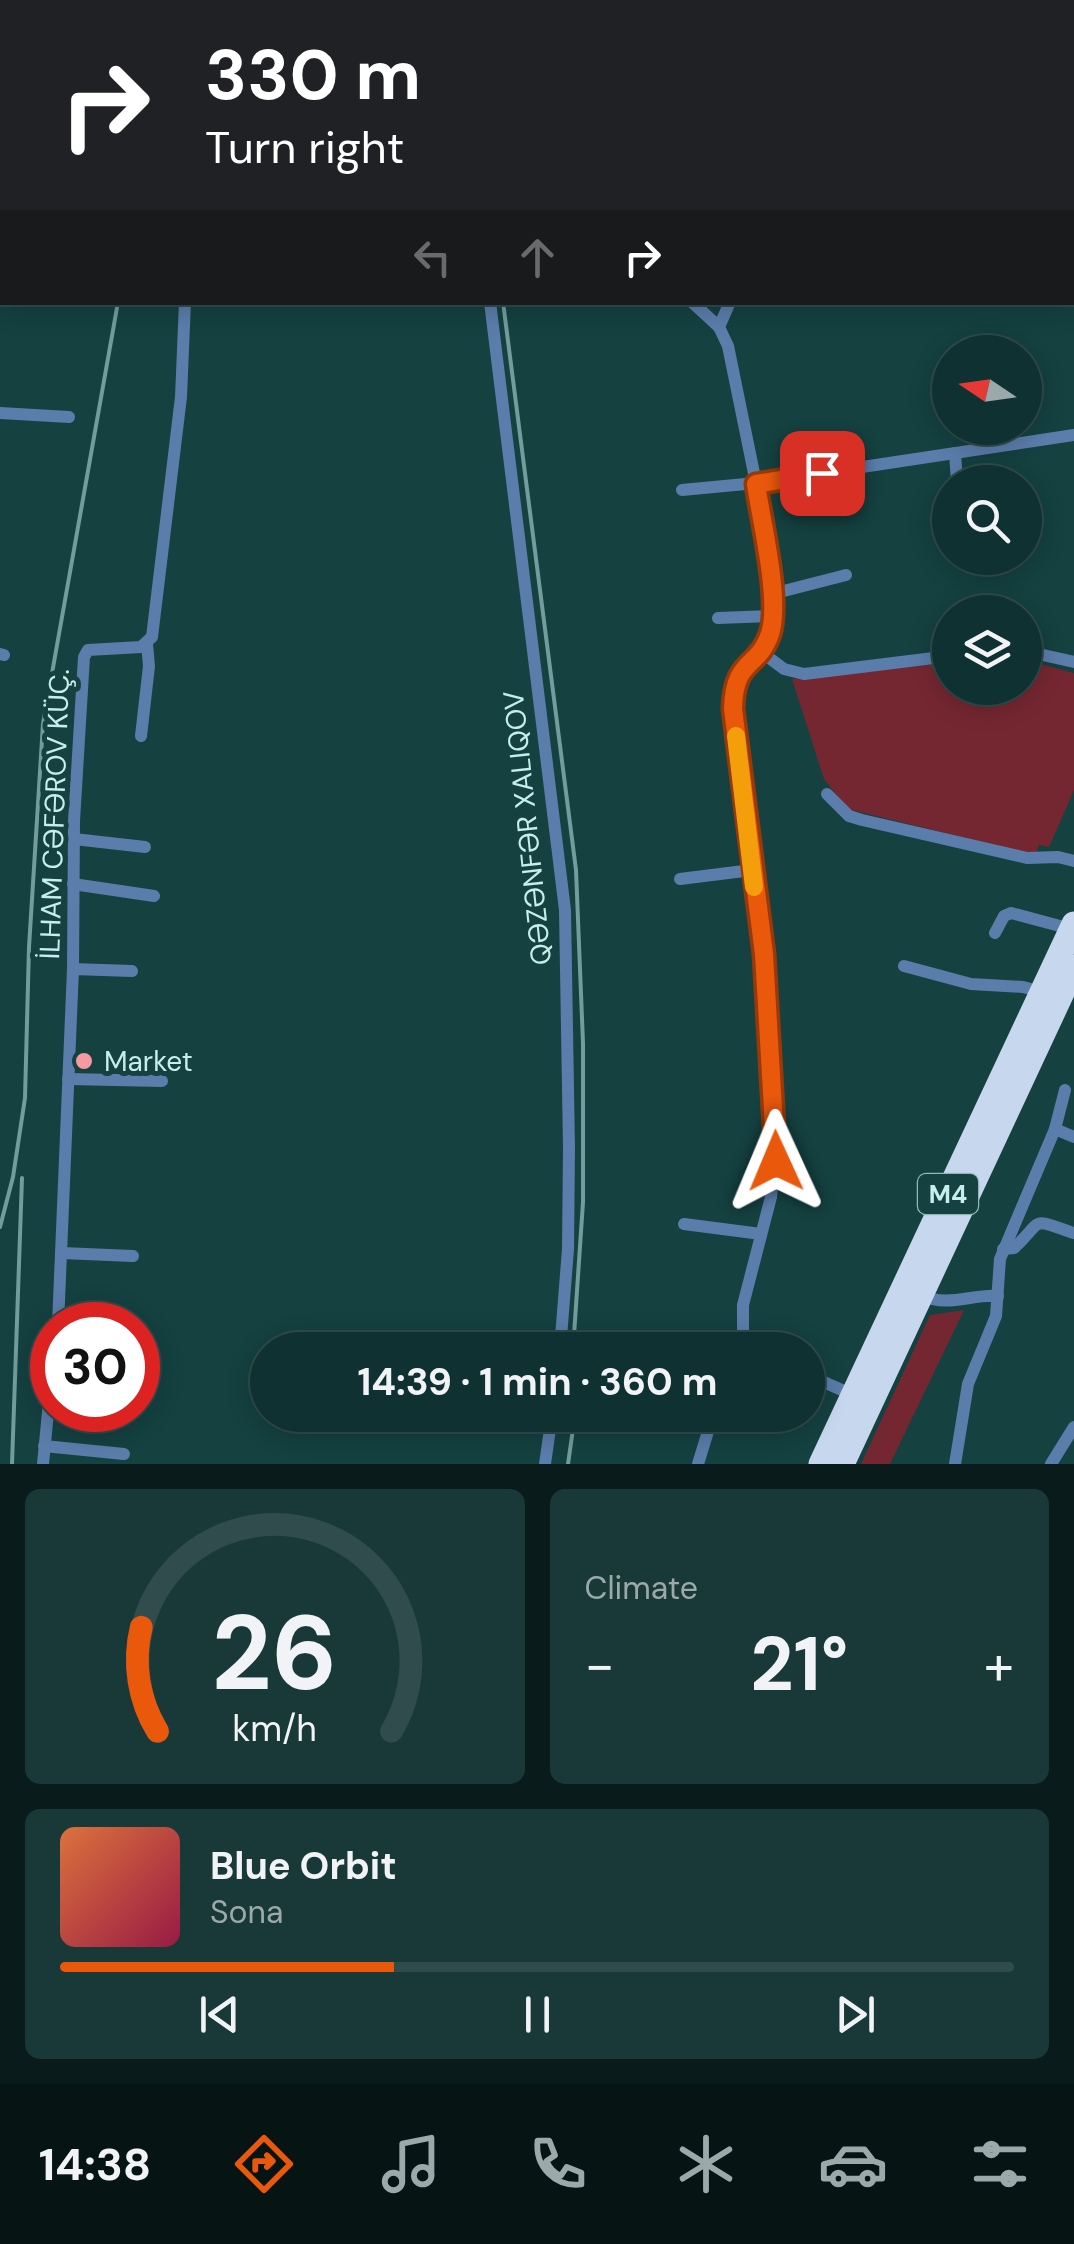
<!DOCTYPE html>
<meta charset="utf-8">
<style>
body{margin:0;font-family:"DM Sans",sans-serif;background:#193939;color:#f1f3f6;height:100vh;display:flex;flex-direction:column;font-size:38px;white-space:nowrap}
*{box-sizing:border-box;margin:0}
p{font-size:32px;color:#9ca9ab}
.icon{flex:none;width:55px;height:55px;fill:none;stroke:currentColor;stroke-width:2;stroke-linecap:round;stroke-linejoin:round}
.map{position:relative;height:1464px;overflow:hidden}
.details{display:flex;flex-direction:column;gap:25px;padding:25px;background:#091b1b;flex:1}
.details>*{flex:none}
.guide{position:absolute;left:0px;top:0px;width:1075px;height:305px;box-shadow:0 5px 25px #0003,0 0 0 2px #304c4d;background:#202124;color:#fff;overflow:hidden}
.needle{width:65px;rotate:283deg}
.fabs{position:absolute;left:932px;top:335px;display:grid;gap:20px}
.fabs a{display:grid;place-items:center;width:110px;height:110px;border-radius:50%;background:#103131;box-shadow:0 5px 25px #0003,0 0 0 2px #304c4d;font-size:50px}
.speed{position:absolute;left:30px;top:1302px;display:flex;gap:20px;font-size:50px;font-weight:700;text-align:center}
.speed>*{display:grid;place-content:center;width:130px;height:130px;border-radius:50%;background:#103131;box-shadow:0 5px 25px #0003,0 0 0 2px #304c4d;line-height:1}
.speed .limit{border:15px solid #d22;background:#fff;color:#111}
.pin{position:absolute;display:grid;place-items:center;width:85px;height:85px;color:#fff;margin:-42px;border-radius:20px;box-shadow:0 5px 15px #0006}
.me{position:absolute;width:110px;margin:-55px;rotate:359deg;stroke-linejoin:round;filter:drop-shadow(0 0 8px #0008)}
.turn{display:flex;align-items:center;gap:35px;height:210px;padding:0 40px;font-size:45px}
.turn .icon{width:130px;height:130px;stroke-width:2.5}
.turn b{display:block;font-size:70px;line-height:85px}
.lanes{display:flex;align-items:center;height:95px;padding:0 40px;background:#0003;justify-content:center;gap:50px;direction:ltr}
.lanes .off{opacity:.35}
.big{font-size:75px;font-weight:700;line-height:1.1}
.details .tile{flex:1;display:flex;flex-direction:column;justify-content:center;gap:15px;min-width:0;padding:0 35px;border-radius:15px;background:#193939}
.details .dial{align-items:center;gap:0}
.dial svg{height:260px;overflow:visible;fill:none;stroke:#304c4d;stroke-width:7;stroke-linecap:round;text-anchor:middle}
.dial text{fill:#f1f3f6;stroke:none}
.song{display:flex;align-items:center;gap:30px}
.cover{width:120px;height:120px;border-radius:15px;background:linear-gradient(135deg,hsl(20 70% 55%),hsl(340 70% 35%))}
.played{height:10px;border-radius:5px;background:linear-gradient(90deg,#ea580c 35%,#304c4d 35%)}
.keys{display:flex;justify-content:space-around;direction:ltr}
.heat{display:flex;justify-content:space-between;align-items:center;font-size:55px;direction:ltr}
.details .tiles{flex:1;display:grid;gap:25px;grid-template-columns:1fr 1fr}
.tile:last-child{grid-column:span 2}
.trip{position:absolute;left:250px;top:1332px;width:575px;height:100px;border-radius:50px;background:#103131;box-shadow:0 5px 25px #0003,0 0 0 2px #304c4d;font-weight:700;line-height:100px;text-align:center}
.tab-bar{display:flex;height:160px;justify-content:space-around;align-items:center;background:#061414;color:#9ca9ab}
.tab-bar .icon{width:70px;height:70px}
.tab-bar .active{color:#ea580c}
.tab-bar b{font-size:45px;color:#f1f3f6}
.map>svg:first-child{display:block}
</style>
<div class="map">
<svg width="1074" height="1464" viewBox="0 0 1074 1464">
<rect width="100%" height="100%" fill="#154141"/>
<g fill="#752731">
<path d="M 1025,660 L 1074,673 L 1074,790 L 1049,847 L 1039,845 L 1035,855 L 848,809 L 824,779 L 792,679 L 950,663 L 950,688 L 1025,688 Z"/>
<path d="M 964,1310 L 890,1464 L 861,1464 L 930,1315 Z"/>
</g>
<g fill="none" stroke-linecap="round" stroke-linejoin="round">
<g stroke="#5b7dab" stroke-width="12">
<path d="M 7,0 L 9,2"/>
<path d="M 326,0 L 326,2"/>
<path d="M 561,0 L 561,2"/>
<path d="M 0,185 L 2,184"/>
<path d="M 490,302 L 565,910 L 569,1148 L 568,1249 L 560,1350"/>
<path d="M 692,302 L 719,327 L 728,346 L 756,483 L 773,616 L 768,639 L 741,669 L 733,691 L 733,709 L 763,954 L 775,1121 L 775,1161 L 771,1197 L 743,1305 L 743,1333 L 757,1350"/>
<path d="M 719,327 L 730,302"/>
<path d="M 0,413 L 69,417"/>
<path d="M 955,453 L 957,482"/>
<path d="M 682,490 L 756,483 L 1074,435"/>
<path d="M 772,594 L 846,575"/>
<path d="M 718,618 L 773,616"/>
<path d="M 760,651 L 784,669 L 804,674 L 950,656"/>
<path d="M 1025,651 L 1074,662"/>
<path d="M 0,654 L 4,655"/>
<path d="M 141,736 L 149,666 L 147,644"/>
<path d="M 827,794 L 849,816 L 862,820 L 1027,858 L 1058,857 L 1074,861"/>
<path d="M 74,839 L 145,847"/>
<path d="M 680,879 L 752,870"/>
<path d="M 73,884 L 154,896"/>
<path d="M 995,933 L 1004,916 L 1011,913 L 1071,929"/>
<path d="M 904,966 L 971,984 L 1023,987 L 1042,992"/>
<path d="M 73,969 L 132,971"/>
<path d="M 68,1079 L 162,1081"/>
<path d="M 1055,1129 L 1074,1137"/>
<path d="M 684,1224 L 761,1234"/>
<path d="M 1003,1249 L 1014,1248 C 1044,1221 1028,1216 1073,1233"/>
<path d="M 62,1253 L 133,1256"/>
<path d="M 921,1295 C 949,1308 970,1294 998,1296"/>
<path d="M 58,1325 L 73,969 L 74,821 L 84,657 L 88,650 L 141,647 L 152,637 L 181,397 L 185,302"/>
<path d="M 808,1375 L 853,1395"/>
<path d="M 44,1446 L 124,1454"/>
<path d="M 43,1464 L 52,1370"/>
<path d="M 545,1464 L 552,1415"/>
<path d="M 698,1464 L 713,1415"/>
<path d="M 955,1464 L 968,1384 L 996,1316 L 1000,1259 L 1055,1129 L 1065,1090"/>
<path d="M 1051,1464 L 1074,1427"/>
</g>
<g stroke="#6ca2eb" stroke-width="18">
<path d="M 144,2 L 145,0"/>
<path d="M 0,242 L 2,238"/>
</g>
<g stroke="#c7d8ee" stroke-width="25">
<path d="M 821,1464 L 1074,924"/>
<path d="M 842,1464 L 1074,967"/>
</g>
<g stroke="#739c9c" stroke-width="4">
<path d="M 473,0 L 473,2"/>
<path d="M 172,2 L 172,0"/>
<path d="M 503,302 L 576,870 L 583,1043 L 583,1202 L 573,1350"/>
<path d="M 0,1227 L 13,1177 L 25,1098 L 29,947 L 43,724 L 118,302"/>
<path d="M 12,1464 L 22,1178"/>
<path d="M 568,1464 L 575,1415"/>
</g>
</g>
<g fill="none" stroke-linecap="round" stroke-linejoin="round">
<g stroke="#983908" stroke-width="25">
<path id="route" d="M 776,1161 L 764,954 L 733,709 C 734,658 758,669 770,634 C 781,600 761,520 756,484 L 822,473"/>
</g>
<use href="#route" stroke="#ea580c" stroke-width="18"/>
<path stroke="#f59e0b" stroke-width="18" d="M 736,736 L 754,887"/>
</g>
<circle fill="#f49aa0" stroke="#154141" stroke-width="4" cx="84" cy="1061" r="10"/>
<g text-anchor="middle" stroke-width="10" stroke-linejoin="round" paint-order="stroke">
<rect fill="#154141" stroke="#92b9b9" stroke-width="2.5" x="918" y="1174" width="60" height="40" rx="8"/>
<g font-size="25" font-weight="bold" fill="#c7eded">
<text x="948" y="1203">M4</text>
</g>
<g font-size="28" fill="#c7eded" stroke="#154141">
<text transform="translate(54 814) rotate(-88)" y="10">İLHAM CƏFƏROV KÜÇ.</text>
<text transform="translate(527 828) rotate(-96)" y="10">QƏZƏNFƏR XALIQOV</text>
</g>
<g font-size="28" fill="#c7eded" stroke="#154141" text-anchor="start">
<text x="104" y="1071">Market</text>
</g>
</g>
</svg>
<div class="fabs">
<a><svg class="needle" viewBox="-14 -14 28 28"><path d="M0-13l5 13h-10z" fill="#e53935"/><path d="M0 13l5-13h-10z" fill="#9ca9ab"/></svg></a>
<a><svg class="icon" aria-label="search" viewBox="0 0 24 24"><circle cx="10" cy="10" r="6"/><path d="M15 15l6 6"/></svg></a>
<a><svg class="icon" aria-label="layers" viewBox="0 0 24 24"><path d="M12 4l9 5-9 5-9-5zM3 14l9 5 9-5"/></svg></a>
</div>
<div class="speed"><div class="limit">30</div></div>
<div class="pin" style="left:822px;top:473px;background:#d93025"><svg class="icon" aria-label="arrive" viewBox="0 0 24 24"><path d="M6 21V4h12l-3 4 3 4H6"/></svg></div>
<svg class="me" style="left:776px;top:1161px" viewBox="-20 -20 40 40"><path d="M0-17L14 15 0 8-14 15z" fill="#ea580c" stroke="#fff" stroke-width="4"/></svg>
<div class="trip">14:39 · 1 min · 360 m</div>
<div class="guide">
<div class="turn"><svg class="icon" aria-label="right" viewBox="0 0 24 24"><path d="M7 20v-9h11M14 6l5 5-5 5"/></svg><div><b>330 m</b>Turn right</div></div>
<div class="lanes"><svg class="icon off" aria-label="left" viewBox="0 0 24 24"><path d="M17 20v-9H6M10 6l-5 5 5 5"/></svg><svg class="icon off" aria-label="ahead" viewBox="0 0 24 24"><path d="M12 20V5M6 11l6-6 6 6"/></svg><svg class="icon" aria-label="right" viewBox="0 0 24 24"><path d="M7 20v-9h11M14 6l5 5-5 5"/></svg></div>
</div>
</div>
<section class="details">
<div class="tiles">
<div class="tile dial"><svg viewBox="0 0 100 80">
<path d="M14 69A42 42 0 1 1 86 69"/>
<path d="M14 69A42 42 0 0 1 9 37" stroke="#ea580c"/>
<text x="50" y="56" font-size="32" font-weight="700">26</text>
<text x="50" y="72" font-size="11">km/h</text>
</svg></div>
<div class="tile"><p>Climate</p>
<div class="heat"><a>−</a><b class="big">21°</b><a>+</a></div>
</div>
<div class="tile">
<div class="song"><i class="cover"></i><div><b>Blue Orbit</b><p>Sona</p></div></div>
<div class="played"></div>
<div class="keys"><svg class="icon" aria-label="previous" viewBox="0 0 24 24"><path d="M18 5L8 12l10 7zM5 5v14"/></svg><svg class="icon" aria-label="pause" viewBox="0 0 24 24"><path d="M8 5v14M16 5v14"/></svg><svg class="icon" aria-label="next" viewBox="0 0 24 24"><path d="M6 5l10 7-10 7zM19 5v14"/></svg></div>
</div>
</div>
</section>
<nav class="tab-bar">
<b>14:38</b>
<svg class="icon active" aria-label="directions" viewBox="0 0 24 24"><path d="M12 3l9 9-9 9-9-9zM9 14v-3h6M13 9l2 2-2 2"/></svg>
<svg class="icon" aria-label="music" viewBox="0 0 24 24"><path d="M9 18V5l10-2v13"/><circle cx="6" cy="18" r="3"/><circle cx="16" cy="16" r="3"/></svg>
<svg class="icon" aria-label="phone" viewBox="0 0 24 24"><path d="M5 4h4l2 5-3 2q2 4 5 5l2-3 5 2v4C11 20 4 13 5 4z"/></svg>
<svg class="icon" aria-label="climate" viewBox="0 0 24 24"><path d="M12 3v18M4 7l16 10M4 17L20 7"/></svg>
<svg class="icon" aria-label="car" viewBox="0 0 24 24"><path d="M5 17H2v-5l4-1 3-4h7l3 4 3 1v5h-3M9 17h6M6 11h13"/><circle cx="7" cy="17" r="2"/><circle cx="17" cy="17" r="2"/></svg>
<svg class="icon" aria-label="filters" viewBox="0 0 24 24"><path d="M4 7h16M4 17h16"/><circle cx="9" cy="7" r="2"/><circle cx="15" cy="17" r="2"/></svg>
</nav>
